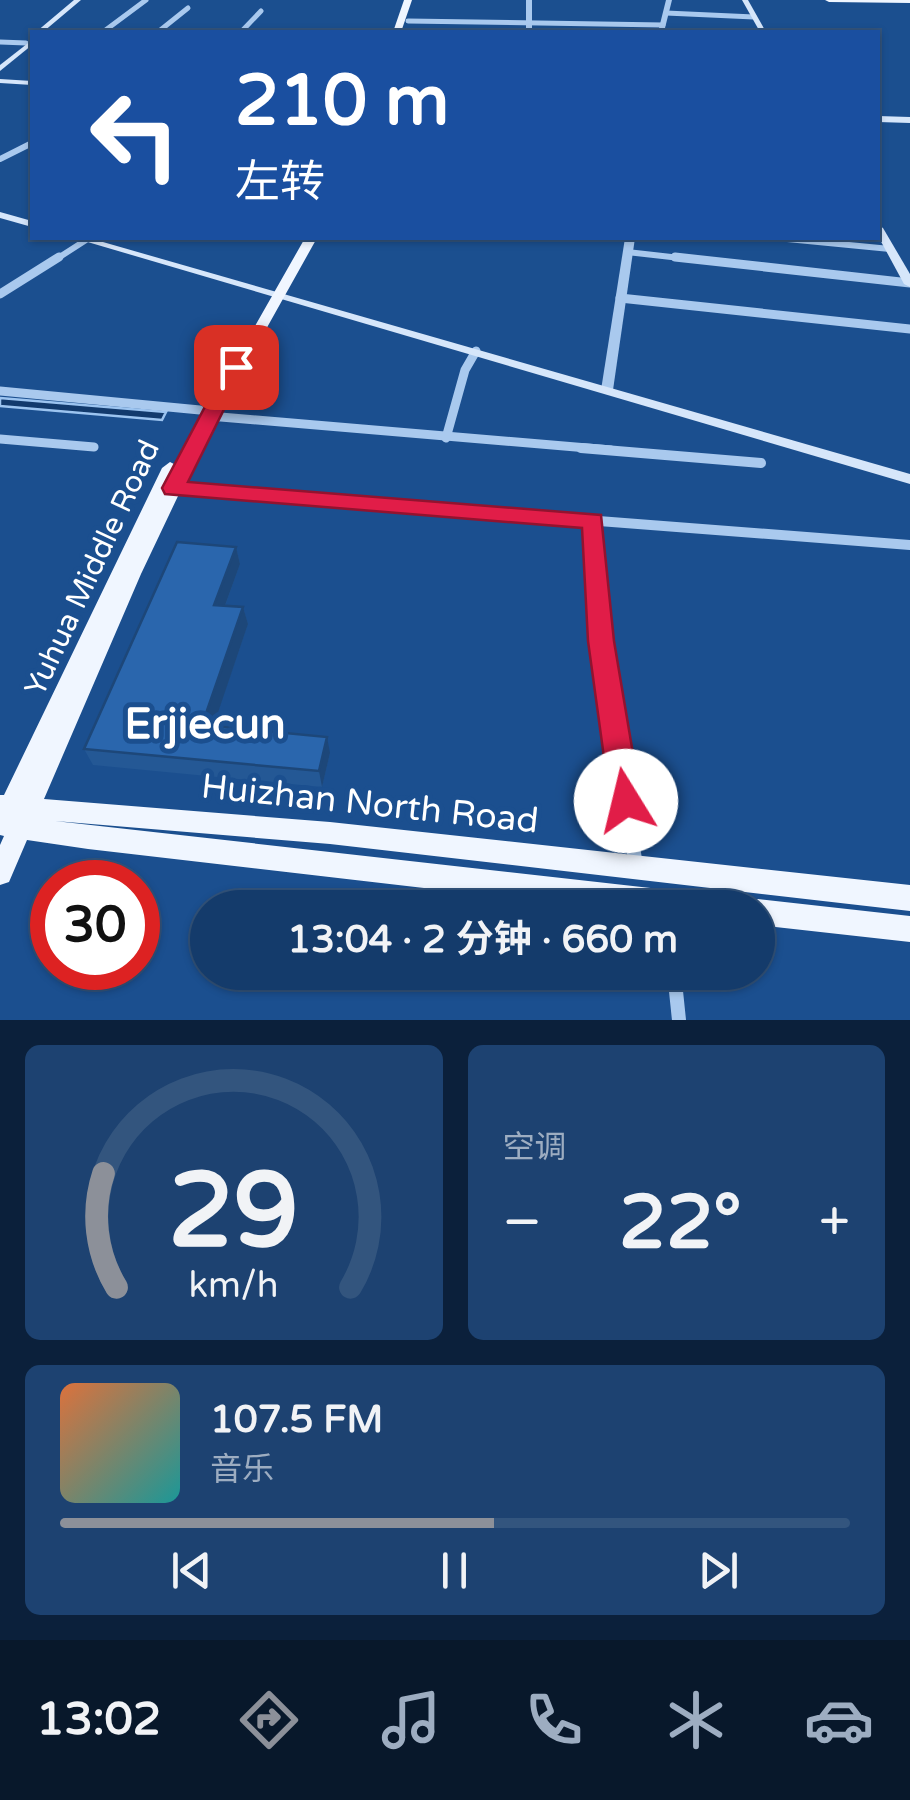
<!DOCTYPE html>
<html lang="zh">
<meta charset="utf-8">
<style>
body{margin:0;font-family:"Varela Round","Noto Sans SC",sans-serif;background:#1d4271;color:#f1f3f6;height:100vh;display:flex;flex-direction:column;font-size:38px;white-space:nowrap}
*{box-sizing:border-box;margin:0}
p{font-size:32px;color:#9dadc1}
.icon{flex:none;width:55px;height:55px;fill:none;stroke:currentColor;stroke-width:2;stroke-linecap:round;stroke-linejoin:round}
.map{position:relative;height:1020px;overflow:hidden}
.drawer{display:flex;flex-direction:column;gap:25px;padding:25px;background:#0b203b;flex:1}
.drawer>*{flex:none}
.top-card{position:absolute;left:30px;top:30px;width:850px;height:210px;border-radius:0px;box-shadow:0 2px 8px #0004,0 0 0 2px #33557e;background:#1a4fa0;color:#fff;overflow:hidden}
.speed{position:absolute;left:30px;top:860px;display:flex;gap:20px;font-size:50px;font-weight:700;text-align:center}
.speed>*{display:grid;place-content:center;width:130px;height:130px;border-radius:50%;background:#143b6b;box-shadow:0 2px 8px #0004,0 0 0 2px #33557e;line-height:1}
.speed .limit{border:15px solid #d22;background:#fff;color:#111}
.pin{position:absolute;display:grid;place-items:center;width:85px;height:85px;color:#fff;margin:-42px;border-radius:20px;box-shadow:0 5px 15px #0006}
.me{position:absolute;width:110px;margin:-55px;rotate:351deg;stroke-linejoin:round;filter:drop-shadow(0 0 8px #0008)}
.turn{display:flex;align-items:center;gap:35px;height:210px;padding:0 40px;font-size:45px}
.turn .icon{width:130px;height:130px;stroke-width:2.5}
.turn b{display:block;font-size:70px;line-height:85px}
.big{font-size:75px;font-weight:700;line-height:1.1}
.drawer .card{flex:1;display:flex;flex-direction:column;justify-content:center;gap:15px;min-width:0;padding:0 35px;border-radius:15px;background:#1d4271}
.drawer .dial{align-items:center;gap:0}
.dial svg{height:260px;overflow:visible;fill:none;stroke:#33557e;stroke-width:7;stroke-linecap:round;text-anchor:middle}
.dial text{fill:#f1f3f6;stroke:none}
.song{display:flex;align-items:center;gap:30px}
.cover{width:120px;height:120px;border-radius:15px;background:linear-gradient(135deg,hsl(20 70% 55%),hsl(180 70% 35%))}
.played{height:10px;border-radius:5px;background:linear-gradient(90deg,#8c9099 55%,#33557e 55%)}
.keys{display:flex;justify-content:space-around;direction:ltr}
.heat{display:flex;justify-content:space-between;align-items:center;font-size:55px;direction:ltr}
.drawer .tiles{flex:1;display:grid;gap:25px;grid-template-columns:1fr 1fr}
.card:last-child{grid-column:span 2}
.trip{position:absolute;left:190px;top:890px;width:585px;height:100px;border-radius:50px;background:#143b6b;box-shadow:0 2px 8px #0004,0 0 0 2px #33557e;font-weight:700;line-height:100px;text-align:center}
.menu{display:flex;height:160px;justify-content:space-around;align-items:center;background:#08182b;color:#9dadc1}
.menu .icon{width:70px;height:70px}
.menu .active{color:#8c9099}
.menu b{font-size:45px;color:#f1f3f6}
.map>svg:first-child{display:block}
</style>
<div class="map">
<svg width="910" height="1020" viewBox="0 0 910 1020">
<rect width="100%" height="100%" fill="#1b4f8f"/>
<path fill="#123a6d" stroke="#9cc4f0" stroke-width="2.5" d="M 0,398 L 166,412 L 162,420 L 0,406 Z"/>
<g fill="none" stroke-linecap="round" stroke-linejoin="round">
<g stroke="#a9c9ee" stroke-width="5">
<path d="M 666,13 L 754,17"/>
<path d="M 408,21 L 663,25"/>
<path d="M 46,31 L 70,32"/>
<path d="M 103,32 L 146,0"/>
<path d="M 158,32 L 188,8"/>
<path d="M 241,32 L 261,11"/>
<path d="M 0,42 L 26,43"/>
</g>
<g stroke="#a9c9ee" stroke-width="6">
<path d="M 0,159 L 32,143"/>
<path d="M 777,238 L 890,249"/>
<path d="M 627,252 L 698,260"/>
<path d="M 55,260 L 86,240"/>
</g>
<g stroke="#a9c9ee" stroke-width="9">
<path d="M 675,257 L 910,283"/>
<path d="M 0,294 L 59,257"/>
<path d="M 620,298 L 910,329"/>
<path d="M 0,391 L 200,410"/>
<path d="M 209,416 L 611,450"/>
<path d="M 446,438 L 465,370 L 476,351"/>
<path d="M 0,439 L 94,447"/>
</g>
<g stroke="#a9c9ee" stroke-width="10">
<path d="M 581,448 L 761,463"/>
<path d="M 173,488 L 910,545"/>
<path d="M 593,521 L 601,641 L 610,698"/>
</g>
<g stroke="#a9c9ee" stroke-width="14">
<path d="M 610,696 L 636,866"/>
<path d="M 674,972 L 679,1020"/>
</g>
<g fill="#a9c9ee" fill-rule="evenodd">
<rect x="526" y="0" width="6" height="32"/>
<path d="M 666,0 L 672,0 L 664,32 L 658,32 Z"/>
<path d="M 625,238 L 635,238 L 613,390 L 607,394 L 601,390 Z"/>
</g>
<g fill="#d6e6fa" fill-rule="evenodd">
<path d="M 74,0 L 81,0 L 43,32 L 36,32 Z"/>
<path d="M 742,0 L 748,0 L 766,32 L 760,32 Z"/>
<path d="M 32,40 L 32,45 L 0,71 L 0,65 Z"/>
<path d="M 0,79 L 32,81 L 32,85 L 0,83 Z"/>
<path d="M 878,116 L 910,117 L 910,123 L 878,122 Z"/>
<path d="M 0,212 L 32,221 L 32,227 L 0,218 Z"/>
<path d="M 878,225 L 883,228 L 910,274 L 910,287 L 904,284 L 878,236 Z"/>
<path d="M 74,238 L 89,238 L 910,474 L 910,484 Z"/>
</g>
<g fill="#f0f6ff" fill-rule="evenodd">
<path d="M 404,0 L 412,0 L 401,32 L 393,32 Z"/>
<path d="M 825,0 L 910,0 L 910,3 L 829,2 Z"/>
<path d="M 305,238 L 317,238 L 207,435 L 141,574 L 44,799 L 330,822 L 910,885 L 910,911 L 330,844 L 55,821 L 713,895 L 722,899 L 725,908 L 597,908 L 88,849 L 27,840 L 9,882 L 0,885 L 0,845 L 4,836 L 0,835 L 0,795 L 4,795 L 162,468 L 170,462 L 176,465 Z"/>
<path d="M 758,899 L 910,916 L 910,942 L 758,925 L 758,908 L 747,908 L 749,903 Z"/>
</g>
</g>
<path fill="#245895" d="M 236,547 L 240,564 L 225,606 L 243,607 L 248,624 L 213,726 L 330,753 L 322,787 L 93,765 L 84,749 Z"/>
<g fill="#1d4779">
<path d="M 236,547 L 240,564 L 219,622 L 214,605 Z"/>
<path d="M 243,607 L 248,624 L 208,742 L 202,725 Z"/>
<path d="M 327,737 L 330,753 L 322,787 L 319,771 Z"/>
</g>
<path fill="#2a66ad" stroke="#1d4779" stroke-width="2.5" d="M 177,542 L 236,547 L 214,605 L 243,607 L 202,725 L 327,737 L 319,771 L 84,749 Z"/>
<path fill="#e11d48" stroke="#92132f" stroke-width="2.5" d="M 236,361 L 245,367 L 188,482 L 601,515 L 614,641 L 641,801 L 636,811 L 626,815 L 615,811 L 610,801 L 588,641 L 582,528 L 165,494 L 162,488 L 226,367 Z"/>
<g text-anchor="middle" stroke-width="10" stroke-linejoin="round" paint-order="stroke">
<g font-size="30" fill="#fff" stroke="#1b4f8f">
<text transform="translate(92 568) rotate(-65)" y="10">Yuhua Middle Road</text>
</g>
<g font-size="35" fill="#fff" stroke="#1b4f8f">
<text transform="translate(370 803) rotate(6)" y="12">Huizhan North Road</text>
</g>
<g font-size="42" font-weight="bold" fill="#fff" stroke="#1b4f8f">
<text x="205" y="738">Erjiecun</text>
</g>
</g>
</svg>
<div class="speed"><div class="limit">30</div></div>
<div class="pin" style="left:236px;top:367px;background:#d93025"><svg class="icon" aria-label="arrive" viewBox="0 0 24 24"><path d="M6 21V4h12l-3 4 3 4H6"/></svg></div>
<svg class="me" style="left:626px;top:801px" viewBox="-20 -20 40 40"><circle r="19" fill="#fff"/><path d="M0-13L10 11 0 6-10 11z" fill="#e11d48"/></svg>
<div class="trip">13:04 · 2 分钟 · 660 m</div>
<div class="top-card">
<div class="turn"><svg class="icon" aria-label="left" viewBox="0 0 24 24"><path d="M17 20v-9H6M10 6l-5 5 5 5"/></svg><div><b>210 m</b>左转</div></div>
</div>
</div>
<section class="drawer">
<div class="tiles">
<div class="card dial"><svg viewBox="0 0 100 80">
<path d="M14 69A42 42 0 1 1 86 69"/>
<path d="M14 69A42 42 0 0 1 10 34" stroke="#8c9099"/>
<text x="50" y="56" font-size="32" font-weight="700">29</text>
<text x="50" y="72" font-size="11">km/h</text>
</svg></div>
<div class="card"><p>空调</p>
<div class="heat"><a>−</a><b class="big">22°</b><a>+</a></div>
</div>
<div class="card">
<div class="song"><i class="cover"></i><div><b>107.5 FM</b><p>音乐</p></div></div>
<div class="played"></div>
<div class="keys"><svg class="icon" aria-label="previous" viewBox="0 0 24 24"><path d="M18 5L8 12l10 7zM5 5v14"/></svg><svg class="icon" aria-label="pause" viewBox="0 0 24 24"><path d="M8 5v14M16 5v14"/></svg><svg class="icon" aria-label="next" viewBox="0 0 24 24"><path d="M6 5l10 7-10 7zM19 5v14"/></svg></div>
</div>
</div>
</section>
<nav class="menu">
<b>13:02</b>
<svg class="icon active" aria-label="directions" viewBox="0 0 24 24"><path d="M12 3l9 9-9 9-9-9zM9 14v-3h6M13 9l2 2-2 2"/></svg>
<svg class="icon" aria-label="music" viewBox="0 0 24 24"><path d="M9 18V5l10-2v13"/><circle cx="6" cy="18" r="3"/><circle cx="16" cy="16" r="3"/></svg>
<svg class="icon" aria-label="phone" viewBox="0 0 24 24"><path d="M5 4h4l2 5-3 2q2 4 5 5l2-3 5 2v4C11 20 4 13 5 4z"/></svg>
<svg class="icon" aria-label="climate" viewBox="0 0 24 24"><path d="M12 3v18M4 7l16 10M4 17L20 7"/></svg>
<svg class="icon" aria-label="car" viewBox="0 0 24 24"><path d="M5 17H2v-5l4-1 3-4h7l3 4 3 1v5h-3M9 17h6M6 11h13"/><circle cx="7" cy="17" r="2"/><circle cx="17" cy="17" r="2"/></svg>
</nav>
